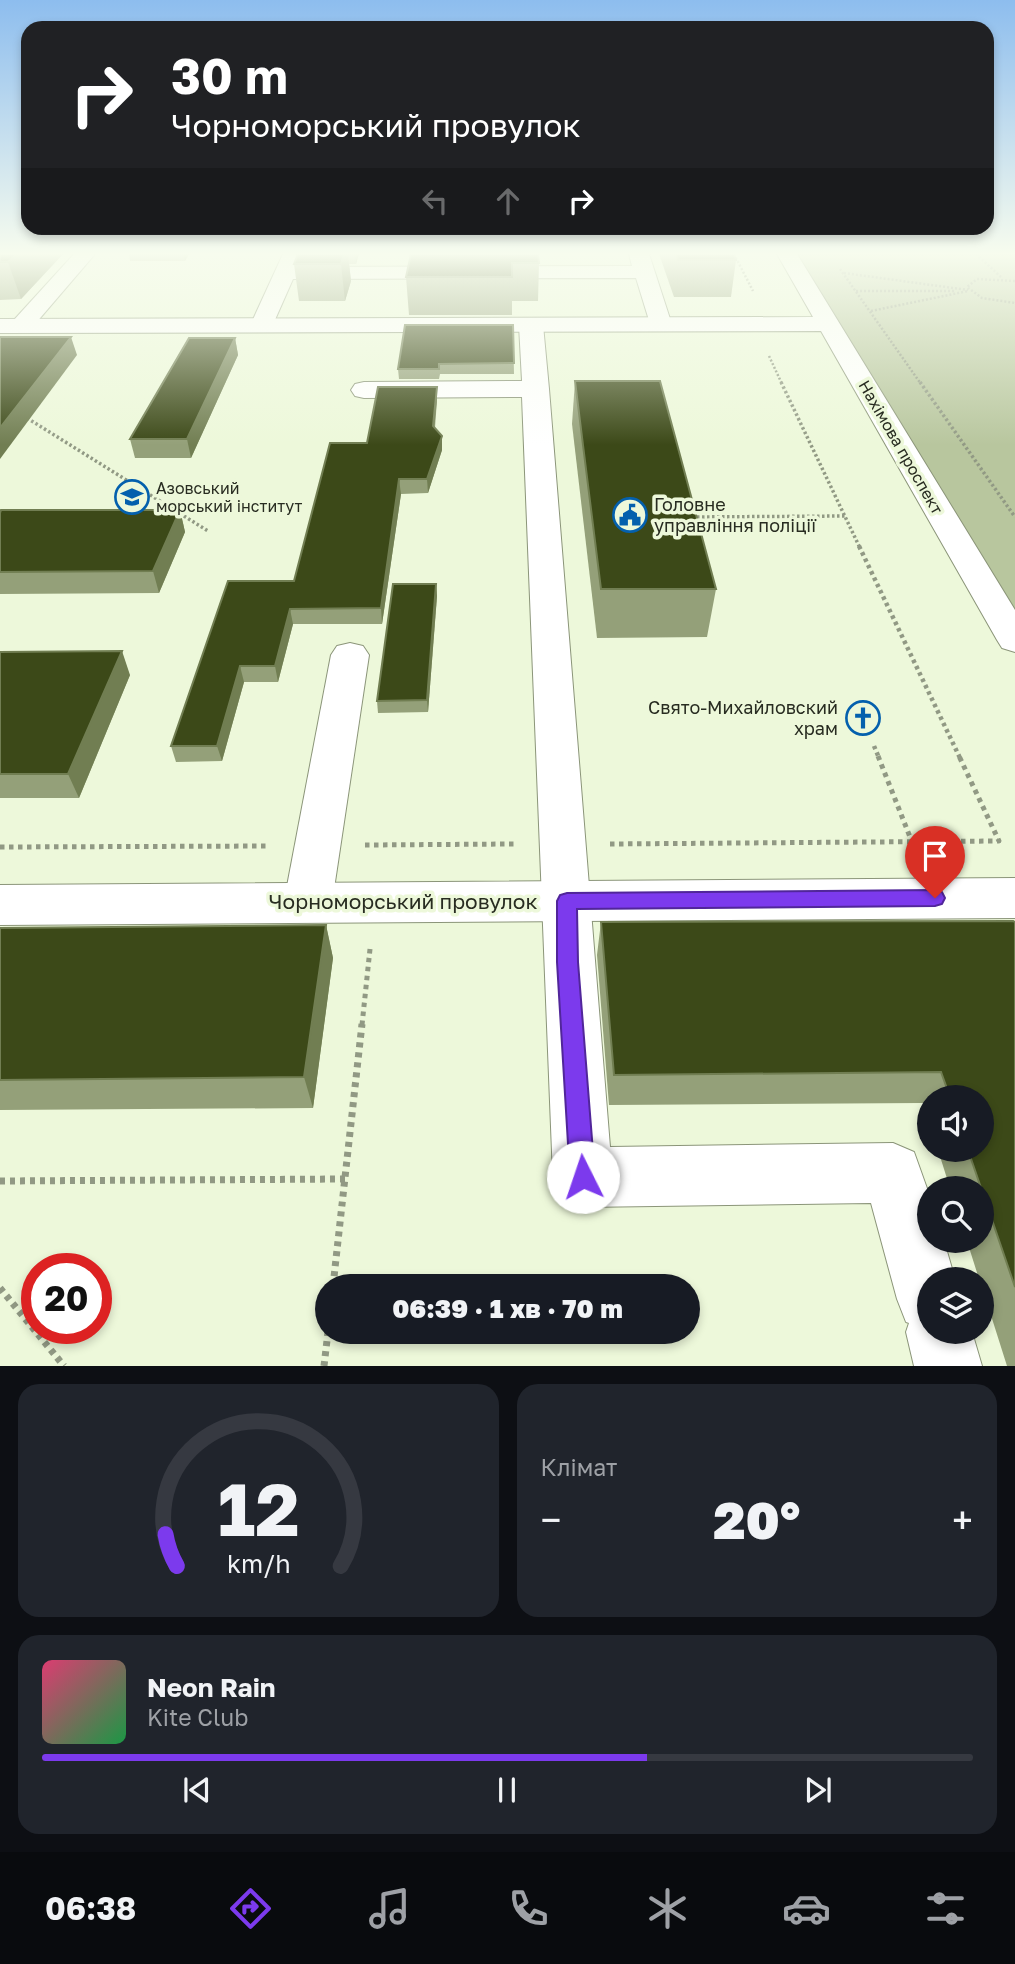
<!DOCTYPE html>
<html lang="uk">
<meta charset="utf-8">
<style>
body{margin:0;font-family:"Golos Text",sans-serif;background:#20242c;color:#f1f3f6;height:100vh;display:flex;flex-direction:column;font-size:26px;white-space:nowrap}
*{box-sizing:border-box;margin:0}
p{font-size:23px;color:#9ea1a6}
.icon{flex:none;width:38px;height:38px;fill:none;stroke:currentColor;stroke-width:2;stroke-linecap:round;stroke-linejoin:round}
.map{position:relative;height:1366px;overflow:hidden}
.side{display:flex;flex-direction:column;gap:18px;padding:18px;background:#0d0f14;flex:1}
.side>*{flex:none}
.hud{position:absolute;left:21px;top:21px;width:973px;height:214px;border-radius:21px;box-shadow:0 4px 10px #0003;background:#202124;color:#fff;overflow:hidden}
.buttons{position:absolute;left:917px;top:1085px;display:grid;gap:14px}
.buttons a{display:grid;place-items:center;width:77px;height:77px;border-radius:50%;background:#171b24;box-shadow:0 4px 10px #0003;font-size:35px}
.speed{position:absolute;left:21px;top:1253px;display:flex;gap:14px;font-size:35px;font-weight:700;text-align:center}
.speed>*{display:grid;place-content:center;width:91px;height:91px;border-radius:50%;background:#171b24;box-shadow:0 4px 10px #0003;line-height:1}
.speed .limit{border:10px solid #d22;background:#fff;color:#111}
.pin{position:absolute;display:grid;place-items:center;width:60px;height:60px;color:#fff;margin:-72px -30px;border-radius:50% 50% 50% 0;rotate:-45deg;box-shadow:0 0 7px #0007}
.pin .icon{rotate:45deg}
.me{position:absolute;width:77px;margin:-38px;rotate:356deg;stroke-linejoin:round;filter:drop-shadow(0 0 5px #0008)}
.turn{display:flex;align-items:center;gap:24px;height:147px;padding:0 35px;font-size:32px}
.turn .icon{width:91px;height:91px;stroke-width:2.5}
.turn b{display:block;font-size:49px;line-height:60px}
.lanes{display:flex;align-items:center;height:66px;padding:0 35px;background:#0003;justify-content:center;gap:35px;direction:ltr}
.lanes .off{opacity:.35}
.big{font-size:52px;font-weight:800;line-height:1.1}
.side .widget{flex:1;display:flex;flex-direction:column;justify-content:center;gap:10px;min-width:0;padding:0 24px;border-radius:21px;background:#20242c}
.side .dial{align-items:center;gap:0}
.dial svg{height:182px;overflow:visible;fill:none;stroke:#363941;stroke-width:7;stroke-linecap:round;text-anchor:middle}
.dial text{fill:#f1f3f6;stroke:none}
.song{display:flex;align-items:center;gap:21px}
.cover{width:84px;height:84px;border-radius:10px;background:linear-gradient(135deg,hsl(340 70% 55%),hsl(140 70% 35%))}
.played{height:7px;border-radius:4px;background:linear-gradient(90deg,#7c3aed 65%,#363941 65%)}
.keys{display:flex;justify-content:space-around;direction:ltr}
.heat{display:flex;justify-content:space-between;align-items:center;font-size:38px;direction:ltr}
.side .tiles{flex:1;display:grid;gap:18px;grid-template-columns:1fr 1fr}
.widget:last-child{grid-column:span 2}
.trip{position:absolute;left:315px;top:1274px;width:385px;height:70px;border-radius:35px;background:#171b24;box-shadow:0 4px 10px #0003;font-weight:800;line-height:70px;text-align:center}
.menu{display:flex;height:112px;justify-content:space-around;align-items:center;background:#090b0e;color:#9ea1a6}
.menu .icon{width:49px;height:49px}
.menu .selected{color:#7c3aed}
.menu b{font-size:32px;color:#f1f3f6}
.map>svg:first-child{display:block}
</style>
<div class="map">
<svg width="1015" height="1366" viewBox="0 0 1015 1366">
<rect width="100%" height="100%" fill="#edf8da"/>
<path fill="#b8c69e" d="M 784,254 L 1015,254 L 1015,636 Z"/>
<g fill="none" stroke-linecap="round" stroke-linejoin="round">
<g stroke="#8b9579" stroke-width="2">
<g id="minor">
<path d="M 74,254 L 95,254 L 29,331 L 13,331 L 9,326 L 13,321 Z"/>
<path d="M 283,254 L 303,254 L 298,267 L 632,266 L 629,254 L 649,254 L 672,325 L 668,330 L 652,330 L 636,278 L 293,279 L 270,331 L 254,331 L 250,326 Z"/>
<path d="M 531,318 L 539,320 L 543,325 L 549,389 L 610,1147 L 893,1143 L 914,1152 L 929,1194 L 929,1241 L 944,1241 L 955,1279 L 929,1279 L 929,1332 L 972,1332 L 982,1366 L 914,1366 L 906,1332 L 909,1323 L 906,1322 L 897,1299 L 871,1203 L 583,1207 L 562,1198 L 553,1177 L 522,397 L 364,398 L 355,396 L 351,390 L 355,384 L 364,382 L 522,381 L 519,325 L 523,320 Z"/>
<path d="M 350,643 L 363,646 L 369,655 L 332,902 L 325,916 L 308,922 L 291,916 L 284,902 L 331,655 L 337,646 Z"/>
</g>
</g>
<g stroke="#8b9579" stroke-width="2">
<g id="major">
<path d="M 777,254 L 797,254 L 1015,610 L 1015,652 L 1002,648 L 997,640 L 821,331 L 0,333 L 0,319 L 813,317 Z"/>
<path d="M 1015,878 L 1015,918 L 0,925 L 0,885 Z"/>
</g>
</g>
<g stroke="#919984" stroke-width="2.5" stroke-dasharray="2 2" stroke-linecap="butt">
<path d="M 734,254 L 753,291"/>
<path d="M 976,254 L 1001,277"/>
<path d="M 840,269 L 921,384"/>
<path d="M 844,273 L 968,290"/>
<path d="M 1015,281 L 977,279 L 967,287 L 982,298 L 1015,303"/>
<path d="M 856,291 L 954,291"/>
<path d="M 871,311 L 968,291"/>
<path d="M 769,356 L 782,384"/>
</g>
<g stroke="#919984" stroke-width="3.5" stroke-dasharray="2.5 2.5" stroke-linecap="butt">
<path d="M 781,382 L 860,548"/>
<path d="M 920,382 L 1015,517"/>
<path d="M 27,418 L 208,531"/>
<path d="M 692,517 L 845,516"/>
</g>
<g stroke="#919984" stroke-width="4.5" stroke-dasharray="3.5 3.5" stroke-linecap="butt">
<path d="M 859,546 L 960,758"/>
<path d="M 874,746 L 879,758"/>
</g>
<g stroke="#919984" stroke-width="5" stroke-dasharray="4.5 4.5" stroke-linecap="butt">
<path d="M 878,756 L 912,842"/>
<path d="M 610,844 L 999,841 L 959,756"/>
<path d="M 365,845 L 514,844"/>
<path d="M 0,847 L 269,846"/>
<path d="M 362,1025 L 370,949"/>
</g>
<g stroke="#919984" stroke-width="7" stroke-dasharray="5 5" stroke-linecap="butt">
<path d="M 0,1181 L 345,1179"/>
<path d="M 333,1286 L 362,1024"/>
<path d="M 0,1288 L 64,1366"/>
<path d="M 324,1366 L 328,1332"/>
</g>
<use href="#minor" fill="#fff" fill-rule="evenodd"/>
<use href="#major" fill="#fff" fill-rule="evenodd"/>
</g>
<g fill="#94a079">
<path d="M 0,254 L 63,254 L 21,299 L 0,300 Z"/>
<path d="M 129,254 L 189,254 L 185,261 L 130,261 Z"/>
<path d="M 298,254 L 359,254 L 356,264 L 349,264 L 351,281 L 345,301 L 299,301 L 294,264 Z"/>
<path d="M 411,254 L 539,263 L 538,301 L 512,301 L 512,315 L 409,315 L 406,277 Z"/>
<path d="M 659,254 L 734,254 L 736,260 L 731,297 L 674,297 Z"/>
<path d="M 513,325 L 514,374 L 440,374 L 439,379 L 399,379 L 398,369 Z"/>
<path d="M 235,338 L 238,355 L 191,458 L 135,458 L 130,439 Z"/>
<path d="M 575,381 L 716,589 L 707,637 L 597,638 L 572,424 Z"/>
<path d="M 437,387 L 437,400 L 435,428 L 442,436 L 442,450 L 428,493 L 401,494 L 382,624 L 293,624 L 278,682 L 244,682 L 222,761 L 176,762 L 171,746 L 294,581 L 367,443 Z"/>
<path d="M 180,510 L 185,532 L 159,593 L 0,594 L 0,513 Z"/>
<path d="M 436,584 L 437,596 L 428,712 L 378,713 L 377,701 Z"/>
<path d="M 0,652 L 130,675 L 79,798 L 0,798 Z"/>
<path d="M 601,922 L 1015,922 L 1015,1366 L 1007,1366 L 982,1287 L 982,1279 L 979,1279 L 967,1241 L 982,1241 L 982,1188 L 950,1188 L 938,1150 L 982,1150 L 982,1097 L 929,1097 L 929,1123 L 923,1103 L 609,1105 L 597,955 Z"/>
<path d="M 326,925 L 333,958 L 313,1108 L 0,1110 L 0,928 Z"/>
</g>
<g fill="#717e52">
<path d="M 17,254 L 63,254 L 21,299 L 8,262 Z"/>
<path d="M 183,254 L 189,254 L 185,261 Z"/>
<path d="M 344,254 L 348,254 L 351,281 L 345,301 L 341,264 Z"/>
<path d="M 355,254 L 359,254 L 356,264 Z"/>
<path d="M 71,337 L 77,355 L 0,459 L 0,428 Z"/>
<path d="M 235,338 L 238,355 L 191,458 L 187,439 Z"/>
<path d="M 437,387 L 437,400 L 433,440 L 433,426 Z"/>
<path d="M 442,436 L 442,450 L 428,493 L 427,479 Z"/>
<path d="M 399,479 L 401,494 L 382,624 L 381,608 Z"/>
<path d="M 180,510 L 185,532 L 159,593 L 153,571 Z"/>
<path d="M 436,584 L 437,596 L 428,712 L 427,700 Z"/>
<path d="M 290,609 L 293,624 L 278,682 L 275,666 Z"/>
<path d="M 122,651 L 130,675 L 79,798 L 68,774 Z"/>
<path d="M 240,666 L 244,682 L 222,761 L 217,746 Z"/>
<path d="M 326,925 L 333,958 L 313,1108 L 304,1077 Z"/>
</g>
<g fill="#3c4918" stroke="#717e52" stroke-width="2">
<path d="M 0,254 L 17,254 L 8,262 L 0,262 Z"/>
<path d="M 298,254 L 344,254 L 341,264 L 294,264 Z"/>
<path d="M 411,254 L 538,254 L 539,263 L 512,263 L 512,277 L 406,277 Z"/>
<path d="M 676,254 L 734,254 L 736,260 L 678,260 Z"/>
<path d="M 405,325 L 513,325 L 514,363 L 439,364 L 439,369 L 398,369 Z"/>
<path d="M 0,337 L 71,337 L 0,428 Z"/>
<path d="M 189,338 L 235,338 L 187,439 L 130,439 Z"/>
<path d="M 575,381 L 660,381 L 716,589 L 601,589 Z"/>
<path d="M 378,387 L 437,387 L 433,426 L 442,436 L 427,479 L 399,479 L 381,608 L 290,609 L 275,666 L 240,666 L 217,746 L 171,746 L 228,581 L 294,581 L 330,443 L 367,443 Z"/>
<path d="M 1,510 L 180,510 L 153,571 L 0,572 L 0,513 Z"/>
<path d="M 393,584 L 436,584 L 427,700 L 377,701 Z"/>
<path d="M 122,651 L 68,774 L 0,774 L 0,652 Z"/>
<path d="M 1013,921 L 1015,922 L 1015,1287 L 968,1150 L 982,1150 L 982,1097 L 950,1097 L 941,1072 L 614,1075 L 601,922 Z"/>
<path d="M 326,925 L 304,1077 L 0,1080 L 0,928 Z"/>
</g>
<linearGradient id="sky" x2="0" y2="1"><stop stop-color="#8dbdee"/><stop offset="0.57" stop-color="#f7fcee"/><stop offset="1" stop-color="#f7fcee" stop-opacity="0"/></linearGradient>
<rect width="1015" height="445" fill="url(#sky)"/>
<path fill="#7c3aed" stroke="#51269a" stroke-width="2" d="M 935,890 L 942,892 L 945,898 L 942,904 L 935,906 L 577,909 L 578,962 L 595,1177 L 591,1186 L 583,1189 L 574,1186 L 570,1177 L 557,962 L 557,901 L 560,895 L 567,893 Z"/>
<defs>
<g id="university-ring" transform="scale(1.75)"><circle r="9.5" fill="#edf8da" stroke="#0460ad" stroke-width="1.5"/><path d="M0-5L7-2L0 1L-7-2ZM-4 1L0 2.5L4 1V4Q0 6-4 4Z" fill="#0460ad"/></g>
<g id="civic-ring" transform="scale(1.75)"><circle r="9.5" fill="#edf8da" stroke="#0460ad" stroke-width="1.5"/><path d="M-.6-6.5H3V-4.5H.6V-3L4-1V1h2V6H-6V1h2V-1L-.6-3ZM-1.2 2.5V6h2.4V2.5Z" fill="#0460ad"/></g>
<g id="church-ring" transform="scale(1.75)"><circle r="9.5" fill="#edf8da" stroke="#0460ad" stroke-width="1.5"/><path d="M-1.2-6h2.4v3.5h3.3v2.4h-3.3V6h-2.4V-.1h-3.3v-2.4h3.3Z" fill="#0460ad"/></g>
</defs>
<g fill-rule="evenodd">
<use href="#university-ring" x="132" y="497"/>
<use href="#civic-ring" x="630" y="515"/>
<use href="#church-ring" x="863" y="718"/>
</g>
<g text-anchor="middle" stroke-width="7" stroke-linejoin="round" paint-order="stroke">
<g font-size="16" fill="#282c21" stroke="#edf8da">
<text transform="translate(901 447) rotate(60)" y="6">Нахімова проспект</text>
</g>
<g font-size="16" fill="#282c21" stroke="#edf8da" text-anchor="start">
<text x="156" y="494">Азовський<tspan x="156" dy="18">морський інститут</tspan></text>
</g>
<g font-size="18" fill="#282c21" stroke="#edf8da" text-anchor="start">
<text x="654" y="511">Головне<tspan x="654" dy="21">управління поліції</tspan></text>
<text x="838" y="714" text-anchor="end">Свято-Михайловский<tspan x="838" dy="21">храм</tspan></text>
</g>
<g font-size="21" fill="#282c21" stroke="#edf8da">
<text x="403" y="909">Чорноморський провулок</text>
</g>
</g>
</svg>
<div class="buttons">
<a><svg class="icon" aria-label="sound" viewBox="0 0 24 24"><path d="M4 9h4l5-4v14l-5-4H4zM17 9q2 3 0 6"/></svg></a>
<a><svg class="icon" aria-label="search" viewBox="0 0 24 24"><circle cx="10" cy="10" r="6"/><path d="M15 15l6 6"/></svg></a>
<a><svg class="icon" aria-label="layers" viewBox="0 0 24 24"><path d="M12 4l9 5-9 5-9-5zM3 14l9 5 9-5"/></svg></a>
</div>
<div class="speed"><div class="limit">20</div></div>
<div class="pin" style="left:935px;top:898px;background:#d93025"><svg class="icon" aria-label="arrive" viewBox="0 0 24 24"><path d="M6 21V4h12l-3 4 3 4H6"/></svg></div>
<svg class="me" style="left:583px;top:1177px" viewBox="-20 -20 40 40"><circle r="19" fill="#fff"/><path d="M0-13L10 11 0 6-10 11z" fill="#7c3aed"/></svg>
<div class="trip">06:39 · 1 хв · 70 m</div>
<div class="hud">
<div class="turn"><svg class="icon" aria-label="right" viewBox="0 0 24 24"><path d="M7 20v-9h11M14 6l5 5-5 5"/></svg><div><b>30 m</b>Чорноморський провулок</div></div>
<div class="lanes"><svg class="icon off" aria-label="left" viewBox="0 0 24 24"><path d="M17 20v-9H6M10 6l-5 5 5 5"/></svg><svg class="icon off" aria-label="ahead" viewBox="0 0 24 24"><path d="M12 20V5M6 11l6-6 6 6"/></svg><svg class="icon" aria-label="right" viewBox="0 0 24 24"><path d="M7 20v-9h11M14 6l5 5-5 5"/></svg></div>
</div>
</div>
<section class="side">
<div class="tiles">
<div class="widget dial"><svg viewBox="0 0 100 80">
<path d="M14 69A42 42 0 1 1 86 69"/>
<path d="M14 69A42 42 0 0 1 9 55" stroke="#7c3aed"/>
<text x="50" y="56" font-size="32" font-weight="700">12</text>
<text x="50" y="72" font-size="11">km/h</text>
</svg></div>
<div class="widget"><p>Клімат</p>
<div class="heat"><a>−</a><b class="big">20°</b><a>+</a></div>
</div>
<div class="widget">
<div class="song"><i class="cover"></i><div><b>Neon Rain</b><p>Kite Club</p></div></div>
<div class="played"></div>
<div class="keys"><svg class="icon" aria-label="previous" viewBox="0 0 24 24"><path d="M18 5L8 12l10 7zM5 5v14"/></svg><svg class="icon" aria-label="pause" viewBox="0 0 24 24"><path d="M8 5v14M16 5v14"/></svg><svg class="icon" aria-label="next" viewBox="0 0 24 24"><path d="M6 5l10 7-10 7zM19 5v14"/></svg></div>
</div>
</div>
</section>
<nav class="menu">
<b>06:38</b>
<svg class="icon selected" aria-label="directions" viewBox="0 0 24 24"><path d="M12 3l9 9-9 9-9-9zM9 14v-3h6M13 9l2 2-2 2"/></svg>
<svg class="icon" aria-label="music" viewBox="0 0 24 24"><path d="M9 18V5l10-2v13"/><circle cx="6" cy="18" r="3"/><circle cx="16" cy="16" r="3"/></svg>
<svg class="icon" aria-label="phone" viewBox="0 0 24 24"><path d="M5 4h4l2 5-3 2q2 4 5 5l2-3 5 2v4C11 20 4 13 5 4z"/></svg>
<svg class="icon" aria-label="climate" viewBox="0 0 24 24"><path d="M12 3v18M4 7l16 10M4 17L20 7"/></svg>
<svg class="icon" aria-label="car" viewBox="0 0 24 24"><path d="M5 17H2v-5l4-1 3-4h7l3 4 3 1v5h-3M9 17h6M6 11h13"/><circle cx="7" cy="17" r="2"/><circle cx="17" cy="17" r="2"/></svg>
<svg class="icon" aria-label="filters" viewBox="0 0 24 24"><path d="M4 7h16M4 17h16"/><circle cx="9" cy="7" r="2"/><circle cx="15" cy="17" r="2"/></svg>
</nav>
